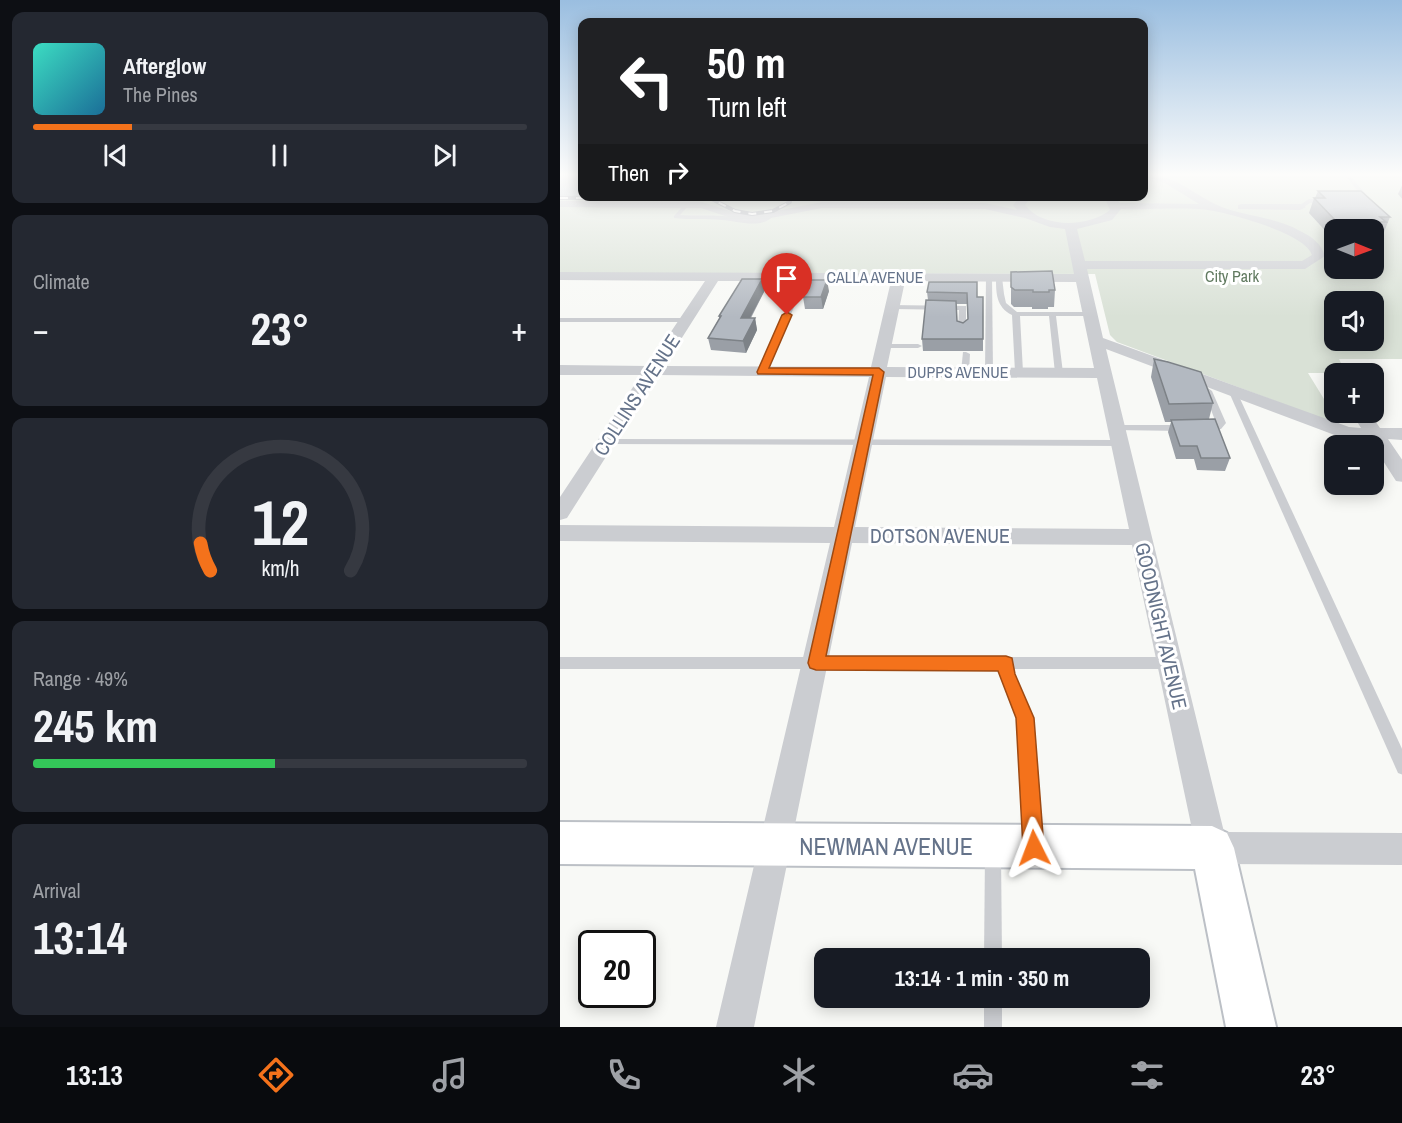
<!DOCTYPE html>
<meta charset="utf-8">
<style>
body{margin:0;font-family:"Archivo Narrow",sans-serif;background:#242831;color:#f1f3f6;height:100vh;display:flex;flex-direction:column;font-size:22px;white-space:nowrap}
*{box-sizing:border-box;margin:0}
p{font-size:20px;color:#9ea1a6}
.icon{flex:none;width:33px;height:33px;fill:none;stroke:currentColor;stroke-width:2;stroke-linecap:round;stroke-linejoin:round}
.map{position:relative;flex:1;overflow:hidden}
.drawer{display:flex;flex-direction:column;gap:12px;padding:12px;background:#0d0f14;width:560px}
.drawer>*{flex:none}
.top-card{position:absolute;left:18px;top:18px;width:570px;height:183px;border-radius:12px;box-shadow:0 3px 15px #0003;background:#202124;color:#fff;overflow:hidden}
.needle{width:39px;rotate:91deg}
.fabs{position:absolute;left:764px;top:219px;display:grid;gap:12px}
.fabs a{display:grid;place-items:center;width:60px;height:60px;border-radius:12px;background:#171b24;box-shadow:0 3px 15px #0003;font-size:30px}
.speed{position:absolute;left:18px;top:930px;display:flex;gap:12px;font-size:30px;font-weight:700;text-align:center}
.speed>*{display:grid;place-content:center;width:78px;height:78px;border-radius:50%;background:#171b24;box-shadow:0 3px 15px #0003;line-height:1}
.speed .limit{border:3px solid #111;border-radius:9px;background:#fff;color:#111}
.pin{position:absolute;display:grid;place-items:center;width:51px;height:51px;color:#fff;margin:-62px -26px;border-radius:50% 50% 50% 0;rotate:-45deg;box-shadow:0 0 6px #0007}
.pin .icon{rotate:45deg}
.me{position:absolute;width:66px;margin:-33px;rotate:357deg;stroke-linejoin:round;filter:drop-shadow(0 0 4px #0008)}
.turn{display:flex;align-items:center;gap:21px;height:126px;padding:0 30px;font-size:27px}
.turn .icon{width:78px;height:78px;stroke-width:2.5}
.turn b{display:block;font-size:42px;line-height:51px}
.then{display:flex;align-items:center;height:57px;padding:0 30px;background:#0003;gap:12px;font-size:22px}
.big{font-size:45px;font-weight:800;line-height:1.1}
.drawer .widget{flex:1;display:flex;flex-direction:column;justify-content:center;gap:9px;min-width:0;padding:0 21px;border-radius:12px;background:#242831}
.drawer .dial{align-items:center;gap:0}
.dial svg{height:156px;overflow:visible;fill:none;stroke:#363941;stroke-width:7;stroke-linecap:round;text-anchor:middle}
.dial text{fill:#f1f3f6;stroke:none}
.song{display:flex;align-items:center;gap:18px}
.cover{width:72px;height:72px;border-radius:9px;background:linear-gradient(135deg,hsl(170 70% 55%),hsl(200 70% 35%))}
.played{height:6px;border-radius:3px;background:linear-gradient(90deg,#f4721b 20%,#363941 20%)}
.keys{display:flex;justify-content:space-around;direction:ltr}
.heat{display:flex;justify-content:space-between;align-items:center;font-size:33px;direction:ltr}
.charge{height:9px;border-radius:4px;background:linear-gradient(90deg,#34c759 49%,#363941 0)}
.trip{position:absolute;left:254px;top:948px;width:336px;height:60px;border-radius:12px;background:#171b24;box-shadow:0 3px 15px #0003;font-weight:800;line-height:60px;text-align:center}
.menu{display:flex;height:96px;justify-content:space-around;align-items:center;background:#090b0e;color:#9ea1a6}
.menu .icon{width:42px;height:42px}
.menu .active{color:#f4721b}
.menu b{font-size:27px;color:#f1f3f6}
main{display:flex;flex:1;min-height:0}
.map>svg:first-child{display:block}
</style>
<main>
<section class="drawer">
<div class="widget">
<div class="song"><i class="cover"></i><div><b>Afterglow</b><p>The Pines</p></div></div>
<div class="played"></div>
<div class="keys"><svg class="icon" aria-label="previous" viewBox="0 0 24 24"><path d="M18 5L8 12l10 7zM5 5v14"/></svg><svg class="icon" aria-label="pause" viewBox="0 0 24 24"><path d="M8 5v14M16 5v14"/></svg><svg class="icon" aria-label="next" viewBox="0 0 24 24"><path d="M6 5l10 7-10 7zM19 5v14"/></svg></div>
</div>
<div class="widget"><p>Climate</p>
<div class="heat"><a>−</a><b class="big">23°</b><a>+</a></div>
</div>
<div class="widget dial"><svg viewBox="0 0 100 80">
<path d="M14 69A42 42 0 1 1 86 69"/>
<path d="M14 69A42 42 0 0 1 9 55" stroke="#f4721b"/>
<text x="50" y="56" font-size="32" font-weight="700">12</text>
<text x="50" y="72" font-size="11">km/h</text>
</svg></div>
<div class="widget"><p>Range · 49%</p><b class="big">245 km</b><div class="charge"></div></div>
<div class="widget"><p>Arrival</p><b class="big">13:14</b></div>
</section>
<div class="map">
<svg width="843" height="1027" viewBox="0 0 843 1027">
<rect width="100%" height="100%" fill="#f8f9f6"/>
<path fill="#d9e1d6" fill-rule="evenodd" d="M 0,174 L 22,174 L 22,196 L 584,196 L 584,174 L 842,174 L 842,359 L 779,359 L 786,373 L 748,373 L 780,425 L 557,342 L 550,335 L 535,274 L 0,273 ZM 774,230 L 813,230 L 813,268 L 774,268 ZM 774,302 L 813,302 L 813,340 L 774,340 Z"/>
<rect fill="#c6ced5" x="0" y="174" width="22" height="22"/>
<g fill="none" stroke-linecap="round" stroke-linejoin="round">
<g stroke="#bcc0c6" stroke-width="4">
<path id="secondary" d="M 0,822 L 652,826 L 667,833 L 674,848 L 716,1027 L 666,1027 L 635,869 L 0,864 Z"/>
</g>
<g fill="#cbcdd1" fill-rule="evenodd">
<path d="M 784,174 L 788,174 L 806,194 L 803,203 L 798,202 L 800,194 Z"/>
<path d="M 768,199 L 770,200 L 770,202 L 750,203 L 742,208 L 737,207 L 749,199 Z"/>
<path d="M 126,203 L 129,205 L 120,215 C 134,216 149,215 163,216 C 179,218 195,224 209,215 L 212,217 C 201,229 176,221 162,220 C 146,218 130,220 114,218 L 114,216 Z"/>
<path d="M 244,275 L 247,277 L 206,372 L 202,374 L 199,374 L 198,372 L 241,277 Z"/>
<path d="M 429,275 L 432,277 L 433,372 L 429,374 L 425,372 L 426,277 Z"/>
<path d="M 439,275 L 442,277 L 444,294 L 446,303 L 457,312 L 531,312 L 535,314 L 531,316 L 496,316 L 503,373 L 502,375 L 496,375 L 495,373 L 489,316 L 460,316 L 463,372 L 459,374 L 455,372 L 452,315 C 436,307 436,293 436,277 Z"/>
<path d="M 330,305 L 406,306 L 406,331 L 402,333 L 398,331 L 399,310 L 333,309 L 330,309 Z"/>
<path d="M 0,318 L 125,318 L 129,320 L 125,322 L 0,322 Z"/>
<path d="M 321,344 L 358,344 L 362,346 L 358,348 L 324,348 L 320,346 Z"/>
<path d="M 403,352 L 406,352 L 410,354 L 409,372 L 405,374 L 401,372 Z"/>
<path d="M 672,387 L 676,390 L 843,751 L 843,775 L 838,773 L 668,390 Z"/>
<path d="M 648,388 L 652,391 L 666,423 L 661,429 L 645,431 L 640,428 L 642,426 L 656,423 L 644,391 Z"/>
<path d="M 556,425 L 623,425 L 628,428 L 623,431 L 553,430 L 551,428 Z"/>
<path d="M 47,439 L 560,440 L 565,443 L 560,446 L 44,444 L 42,442 Z"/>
<path d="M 0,657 L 609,657 L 614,659 L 615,663 L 614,667 L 609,669 L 453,669 L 454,674 L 472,718 L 481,839 L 479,845 L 473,847 L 467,845 L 465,839 L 458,718 L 440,674 L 440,669 L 0,669 Z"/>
<path d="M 433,845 L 439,847 L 441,853 L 442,958 L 424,958 L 425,853 L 427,847 Z"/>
<rect x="424" y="998" width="18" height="29"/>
</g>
<g fill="#cbcdd1" fill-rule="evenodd">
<path d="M 584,174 C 612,174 631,192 655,204 C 682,217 715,216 740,231 C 752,237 761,243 765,256 L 745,269 L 527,269 L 543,338 L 789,427 L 801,428 L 791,412 L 809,412 L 820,428 L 843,428 L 843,440 L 828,439 L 843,461 L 843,482 L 836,481 L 809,439 L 780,437 L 546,349 L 664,832 L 843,833 L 843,865 L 652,864 L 641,859 L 636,848 L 572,545 L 292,543 L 194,1027 L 156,1027 L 270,543 L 0,541 L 0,525 L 274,527 L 309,377 L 98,375 L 7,518 L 0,520 L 0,497 L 81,375 L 0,375 L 0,365 L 88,366 L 145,281 L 0,280 L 0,272 L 514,274 L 505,229 L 490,227 L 465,218 L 425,209 L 262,208 L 196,221 L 171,218 L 141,208 L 0,207 L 0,201 L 142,202 L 173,212 L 196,215 L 262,202 L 425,203 L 457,210 L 453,205 L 461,196 L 472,196 L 465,205 C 483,229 529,227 550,210 L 544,196 L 553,196 L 560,203 L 639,204 L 605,183 L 584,176 ZM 561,209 C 587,210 631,206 654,211 C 675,215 746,234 752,255 L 742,261 L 525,261 L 517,229 L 552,220 ZM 158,281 L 331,281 L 311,367 L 104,366 ZM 345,281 L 516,282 L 534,368 L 327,367 ZM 326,377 L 537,378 L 569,529 L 295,527 Z"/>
<path d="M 682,204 L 740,204 L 746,207 L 740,210 L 678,209 L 678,205 Z"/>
</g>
<use href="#secondary" fill="#fff" fill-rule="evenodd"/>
<g stroke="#aaaeb6" stroke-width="4">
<path id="rail" d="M 0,198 L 148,197 L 175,211 L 192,214 L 213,211 L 230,202 L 230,196"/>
</g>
<use href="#rail" stroke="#fff" stroke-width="2" stroke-dasharray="8" stroke-linecap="butt"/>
</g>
<g fill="#9a9fa6" fill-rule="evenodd">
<path d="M 843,183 L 843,200 L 838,194 Z"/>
<path d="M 758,191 L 830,217 L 824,232 L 821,232 L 819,237 L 813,237 L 813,230 L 774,230 L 774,237 L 771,237 L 749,213 L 754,198 L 755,198 Z"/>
<path d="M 451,272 L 495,290 L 494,307 L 488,307 L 488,309 L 472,309 L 472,307 L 454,307 L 451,304 Z"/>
<path d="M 202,279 L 205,290 L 191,318 L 195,318 L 197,330 L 186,353 L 151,350 L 148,338 L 159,319 L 159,316 Z"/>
<path d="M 417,282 L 417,297 L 423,297 L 423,351 L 363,351 L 362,339 L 368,300 L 367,292 ZM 396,304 L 408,304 L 408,319 L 403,323 L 397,321 Z"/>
<path d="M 269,291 L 263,309 L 245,309 L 243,297 Z"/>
<path d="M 594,359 L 653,403 L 649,419 L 670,458 L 665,471 L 637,470 L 634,459 L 616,459 L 608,432 L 611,422 L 605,422 L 591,377 Z"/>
</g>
<g fill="#7d8287">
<path d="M 202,279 L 205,290 L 184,329 L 181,318 Z"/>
<path d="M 267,280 L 269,291 L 263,309 L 261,297 Z"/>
<path d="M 195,318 L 197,330 L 186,353 L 183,341 Z"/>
</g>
<g fill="#b3b9c1" stroke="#7d8287" stroke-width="1.5">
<path d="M 758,191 L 801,191 L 830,217 L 820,217 L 826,222 L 776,221 L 754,198 L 765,198 Z"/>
<path d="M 492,271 L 495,290 L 489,290 L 489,292 L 473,292 L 473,290 L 455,290 L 451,287 L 451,272 Z"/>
<path d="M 182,279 L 202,279 L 181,318 L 195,318 L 183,341 L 148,338 L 161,316 L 159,316 Z"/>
<path d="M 250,280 L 267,280 L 261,297 L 243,297 Z"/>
<path d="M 369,282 L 417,282 L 417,297 L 423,297 L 423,339 L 362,339 L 366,300 L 396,301 L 397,321 L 403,323 L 408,319 L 407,293 L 367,292 Z"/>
<path d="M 594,359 L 608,362 L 641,372 L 653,403 L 609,404 Z"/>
<path d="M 655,419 L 670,458 L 641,458 L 637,446 L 620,446 L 611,420 Z"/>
</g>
<linearGradient id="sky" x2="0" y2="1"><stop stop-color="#9abee0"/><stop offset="0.55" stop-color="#fcfcfb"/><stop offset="1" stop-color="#fcfcfb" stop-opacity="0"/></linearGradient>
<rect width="843" height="317" fill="url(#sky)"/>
<path fill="#f4721b" stroke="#9f4a12" stroke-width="1.5" d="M 227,312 L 232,315 L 209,368 L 319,368 L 324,372 L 266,656 L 446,656 L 452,658 L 455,674 L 474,718 L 484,848 L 481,855 L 474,858 L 466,855 L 463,848 L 456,718 L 438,671 L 256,670 L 250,668 L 248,663 L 313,375 L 198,374 L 197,372 L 222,315 Z"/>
<g text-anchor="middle" stroke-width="6" stroke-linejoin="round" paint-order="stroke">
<g font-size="16" fill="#617a60" stroke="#fff">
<text x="672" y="282">City Park</text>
</g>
<g font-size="16" fill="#65738a" stroke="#fff">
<text x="315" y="283">CALLA AVENUE</text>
<text x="398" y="378">DUPPS AVENUE</text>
</g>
<g font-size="20" fill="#65738a" stroke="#fff">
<text transform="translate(77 395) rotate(-57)" y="7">COLLINS AVENUE</text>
<text x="380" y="543">DOTSON AVENUE</text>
<text transform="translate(601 626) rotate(77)" y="7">GOODNIGHT AVENUE</text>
</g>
<g font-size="24" fill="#65738a" stroke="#fff">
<text x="326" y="855">NEWMAN AVENUE</text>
</g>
</g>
</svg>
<div class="fabs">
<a><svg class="needle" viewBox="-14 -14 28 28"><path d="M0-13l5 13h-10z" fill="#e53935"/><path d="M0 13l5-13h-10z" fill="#9ea1a6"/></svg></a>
<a><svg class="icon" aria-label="sound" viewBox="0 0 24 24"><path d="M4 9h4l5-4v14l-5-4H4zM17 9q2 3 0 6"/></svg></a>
<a>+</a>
<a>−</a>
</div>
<div class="speed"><div class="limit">20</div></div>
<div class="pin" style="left:227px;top:315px;background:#d93025"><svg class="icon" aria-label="arrive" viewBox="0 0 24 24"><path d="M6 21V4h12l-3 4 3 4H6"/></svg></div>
<svg class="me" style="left:474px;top:848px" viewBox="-20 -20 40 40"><path d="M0-17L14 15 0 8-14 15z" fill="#f4721b" stroke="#fff" stroke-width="4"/></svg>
<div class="trip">13:14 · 1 min · 350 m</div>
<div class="top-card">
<div class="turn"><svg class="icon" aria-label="left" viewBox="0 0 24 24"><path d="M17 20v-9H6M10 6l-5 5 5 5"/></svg><div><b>50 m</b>Turn left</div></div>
<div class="then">Then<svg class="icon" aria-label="right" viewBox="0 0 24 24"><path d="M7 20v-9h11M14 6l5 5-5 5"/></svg></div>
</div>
</div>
</main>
<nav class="menu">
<b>13:13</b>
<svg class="icon active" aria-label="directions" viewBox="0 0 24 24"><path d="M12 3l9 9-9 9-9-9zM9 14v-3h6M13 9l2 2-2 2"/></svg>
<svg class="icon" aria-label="music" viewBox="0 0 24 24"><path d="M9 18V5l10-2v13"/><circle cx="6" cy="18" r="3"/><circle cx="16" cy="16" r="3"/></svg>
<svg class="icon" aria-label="phone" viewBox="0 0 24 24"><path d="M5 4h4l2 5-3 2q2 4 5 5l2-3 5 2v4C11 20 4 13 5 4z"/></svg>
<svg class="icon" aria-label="climate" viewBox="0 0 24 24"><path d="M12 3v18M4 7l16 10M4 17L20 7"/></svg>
<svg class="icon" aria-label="car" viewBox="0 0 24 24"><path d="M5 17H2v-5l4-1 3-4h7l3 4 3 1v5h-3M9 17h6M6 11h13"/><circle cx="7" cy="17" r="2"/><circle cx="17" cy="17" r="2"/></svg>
<svg class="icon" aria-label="filters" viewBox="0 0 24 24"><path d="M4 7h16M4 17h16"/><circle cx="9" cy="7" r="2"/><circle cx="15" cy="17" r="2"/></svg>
<b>23°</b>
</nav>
